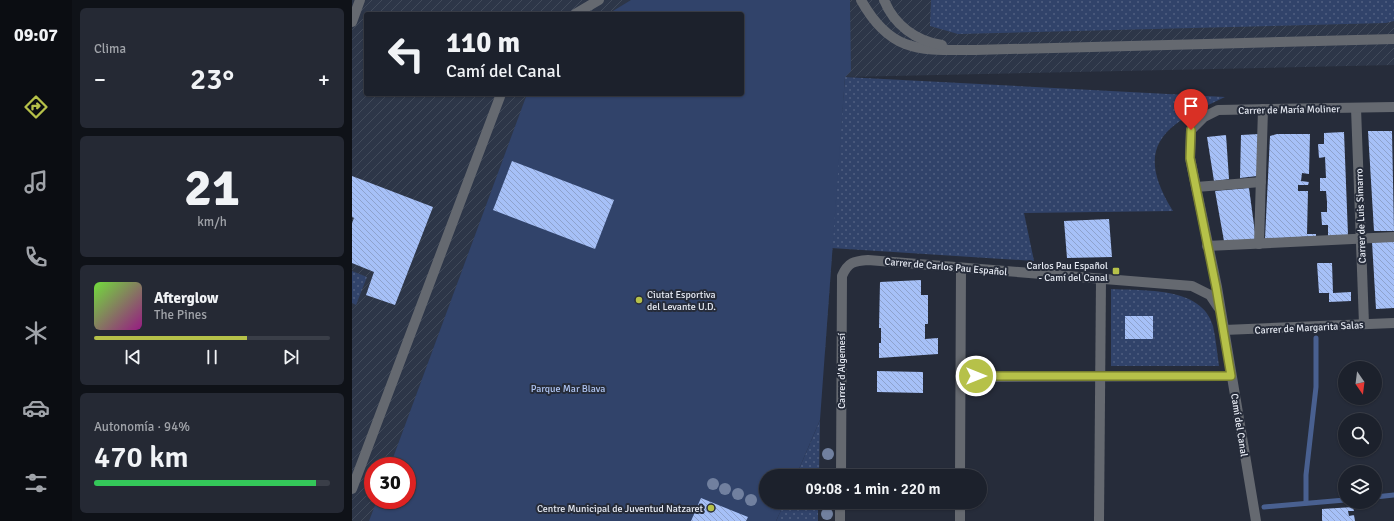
<!DOCTYPE html>
<html lang="es">
<meta charset="utf-8">
<style>
body{margin:0;font-family:Signika,sans-serif;background:#252934;color:#f1f3f6;height:100vh;display:flex;flex-direction:column;font-size:15px;white-space:nowrap}
*{box-sizing:border-box;margin:0}
p{font-size:13px;color:#a0a3a9}
.icon{flex:none;width:22px;height:22px;fill:none;stroke:currentColor;stroke-width:2;stroke-linecap:round;stroke-linejoin:round}
.map{position:relative;flex:1;overflow:hidden}
.details{display:flex;flex-direction:column;gap:8px;padding:8px;background:#0f1218;width:280px}
.details>*{flex:none}
.guide{position:absolute;left:12px;top:12px;width:380px;height:84px;border-radius:4px;box-shadow:0 1px 3px #0004,0 0 0 1px #3a3e48;background:#1c212c;color:#f1f3f6;overflow:hidden}
.needle{width:26px;rotate:166deg}
.controls{position:absolute;left:986px;top:361px;display:grid;gap:8px}
.controls a{display:grid;place-items:center;width:44px;height:44px;border-radius:50%;background:#1c212c;box-shadow:0 1px 3px #0004,0 0 0 1px #3a3e48;font-size:20px}
.speed{position:absolute;left:12px;top:457px;display:flex;gap:8px;font-size:20px;font-weight:700;text-align:center}
.speed>*{display:grid;place-content:center;width:52px;height:52px;border-radius:50%;background:#1c212c;box-shadow:0 1px 3px #0004,0 0 0 1px #3a3e48;line-height:1}
.speed .limit{border:6px solid #d22;background:#fff;color:#111}
.pin{position:absolute;display:grid;place-items:center;width:34px;height:34px;color:#fff;margin:-41px -17px;border-radius:50% 50% 50% 0;rotate:-45deg;box-shadow:0 0 4px #0007}
.pin .icon{rotate:45deg}
.me{position:absolute;width:44px;margin:-22px;rotate:90deg;stroke-linejoin:round;filter:drop-shadow(0 0 3px #0008)}
.turn{display:flex;align-items:center;gap:14px;height:84px;padding:0 16px;font-size:18px}
.turn .icon{width:52px;height:52px;stroke-width:2.5}
.turn b{display:block;font-size:28px;line-height:34px}
.big{font-size:30px;font-weight:600;line-height:1.1}
.details .widget{flex:1;display:flex;flex-direction:column;justify-content:center;gap:6px;min-width:0;padding:0 14px;border-radius:6px;background:#252934}
.details .dial{align-items:center;gap:0}
.dial b{font-size:52px;line-height:1}
.song{display:flex;align-items:center;gap:12px}
.cover{width:48px;height:48px;border-radius:6px;background:linear-gradient(135deg,hsl(100 70% 55%),hsl(310 70% 35%))}
.played{height:4px;border-radius:2px;background:linear-gradient(90deg,#b6c149 65%,#3a3e48 65%)}
.keys{display:flex;justify-content:space-around;direction:ltr}
.heat{display:flex;justify-content:space-between;align-items:center;font-size:22px;direction:ltr}
.charge{height:6px;border-radius:3px;background:linear-gradient(90deg,#34c759 94%,#3a3e48 0)}
.trip{position:absolute;left:407px;top:469px;width:228px;height:40px;border-radius:20px;background:#1c212c;box-shadow:0 1px 3px #0004,0 0 0 1px #3a3e48;font-weight:600;line-height:40px;text-align:center}
main{display:flex;flex:1;min-height:0}
.dock{display:flex;flex-direction:column;width:72px;justify-content:space-around;align-items:center;background:#0b0d12;color:#a0a3a9}
.dock .icon{width:28px;height:28px}
.dock .selected{color:#b6c149}
.dock b{font-size:18px;color:#f1f3f6}
.map>svg:first-child{display:block}
</style>
<main>
<nav class="dock">
<b>09:07</b>
<svg class="icon selected" aria-label="directions" viewBox="0 0 24 24"><path d="M12 3l9 9-9 9-9-9zM9 14v-3h6M13 9l2 2-2 2"/></svg>
<svg class="icon" aria-label="music" viewBox="0 0 24 24"><path d="M9 18V5l10-2v13"/><circle cx="6" cy="18" r="3"/><circle cx="16" cy="16" r="3"/></svg>
<svg class="icon" aria-label="phone" viewBox="0 0 24 24"><path d="M5 4h4l2 5-3 2q2 4 5 5l2-3 5 2v4C11 20 4 13 5 4z"/></svg>
<svg class="icon" aria-label="climate" viewBox="0 0 24 24"><path d="M12 3v18M4 7l16 10M4 17L20 7"/></svg>
<svg class="icon" aria-label="car" viewBox="0 0 24 24"><path d="M5 17H2v-5l4-1 3-4h7l3 4 3 1v5h-3M9 17h6M6 11h13"/><circle cx="7" cy="17" r="2"/><circle cx="17" cy="17" r="2"/></svg>
<svg class="icon" aria-label="filters" viewBox="0 0 24 24"><path d="M4 7h16M4 17h16"/><circle cx="9" cy="7" r="2"/><circle cx="15" cy="17" r="2"/></svg>
</nav>
<section class="details">
<div class="widget"><p>Clima</p>
<div class="heat"><a>−</a><b class="big">23°</b><a>+</a></div>
</div>
<div class="widget dial"><b>21</b><p>km/h</p></div>
<div class="widget">
<div class="song"><i class="cover"></i><div><b>Afterglow</b><p>The Pines</p></div></div>
<div class="played"></div>
<div class="keys"><svg class="icon" aria-label="previous" viewBox="0 0 24 24"><path d="M18 5L8 12l10 7zM5 5v14"/></svg><svg class="icon" aria-label="pause" viewBox="0 0 24 24"><path d="M8 5v14M16 5v14"/></svg><svg class="icon" aria-label="next" viewBox="0 0 24 24"><path d="M6 5l10 7-10 7zM19 5v14"/></svg></div>
</div>
<div class="widget"><p>Autonomía · 94%</p><b class="big">470 km</b><div class="charge"></div></div>
</section>
<div class="map">
<svg width="1042" height="521" viewBox="0 0 1042 521">
<defs>
<pattern id="industrial-furrows" width="10" height="10" patternUnits="userSpaceOnUse"><rect width="10" height="10" fill="#2d3648"/><path d="M-1 1l2-2M0 10L10 0M9 11l2-2" fill="none" stroke="#414a5a"/></pattern>
<pattern id="grass-dots" width="8" height="8" patternUnits="userSpaceOnUse"><rect width="8" height="8" fill="#31436a"/><path d="M2 2h.1M6 6h.1" fill="none" stroke="#4f5e80" stroke-width="1.8" stroke-linecap="round"/></pattern>
<pattern id="building-back-hatch" width="6" height="6" patternUnits="userSpaceOnUse"><rect width="6" height="6" fill="#a6c0f7"/><path d="M-1 5l2 2M0 0l6 6M5-1l2 2" fill="none" stroke="#8ea2cc"/></pattern>
</defs>
<rect width="100%" height="100%" fill="#262c3a"/>
<path fill="url(#industrial-furrows)" fill-rule="evenodd" d="M 0,0 L 1042,0 L 1042,65 L 493,77 L 473,352 L 45,466 L 21,466 L 21,500 L 32,500 L 24,521 L 0,521 ZM 14,14 L 390,14 L 390,94 L 14,94 Z"/>
<g fill="url(#grass-dots)">
<path d="M 579,0 L 1042,0 L 1042,21 L 1034,23 L 606,34 L 578,26 Z"/>
<path d="M 493,77 L 873,97 C 815,124 779,144 821,211 L 672,213 L 682,261 L 479,248 Z"/>
<path d="M 0,271 L 15,277 L 4,305 L 0,303 Z"/>
<path d="M 759,289 C 791,291 850,286 861,326 C 864,339 865,353 867,366 L 759,366 Z"/>
<path d="M 468,420 L 467,476 L 444,476 Z"/>
<path d="M 433,502 L 466,502 L 466,521 L 424,521 Z"/>
</g>
<path fill="#31436a" d="M 279,0 L 498,0 L 499,71 L 493,77 L 468,420 L 444,476 L 414,476 L 414,502 L 433,502 L 424,521 L 17,521 L 25,500 L 55,500 L 55,466 L 38,466 L 175,94 L 390,94 L 390,14 L 256,14 Z"/>
<g fill="none" stroke-linecap="round" stroke-linejoin="round">
<g stroke="#496090" stroke-width="5">
<path d="M 1023,497 L 1042,495"/>
<path d="M 954,503 L 954,475 L 964,387 L 964,338"/>
<path d="M 912,507 L 993,500"/>
</g>
</g>
<g fill="url(#building-back-hatch)">
<path d="M 1016,131 L 1040,131 L 1042,231 L 1022,231 Z"/>
<path d="M 992,132 L 996,235 L 976,236 L 976,225 L 970,225 L 969,212 L 975,212 L 975,202 L 974,191 L 968,191 L 968,178 L 974,178 L 973,157 L 967,158 L 966,144 L 972,144 L 972,133 Z"/>
<path d="M 907,134 L 905,176 L 888,178 L 889,135 Z"/>
<path d="M 925,134 L 958,134 L 957,174 L 950,173 L 949,181 L 957,182 L 956,185 L 946,185 L 946,191 L 956,191 L 955,234 L 964,234 L 964,236 L 913,239 L 918,136 Z"/>
<path d="M 874,135 L 877,179 L 862,181 L 855,137 Z"/>
<path d="M 160,161 L 262,200 L 243,249 L 141,210 Z"/>
<path d="M 0,176 L 81,207 L 43,305 L 14,295 L 22,272 L 0,263 L 0,223 L 2,218 L 0,217 Z"/>
<path d="M 897,188 L 904,240 L 872,241 L 863,191 Z"/>
<path d="M 757,219 L 760,257 L 715,258 L 712,221 Z"/>
<path d="M 1042,241 L 1042,308 L 1024,309 L 1020,242 Z"/>
<path d="M 965,263 L 980,263 L 981,293 L 999,292 L 999,301 L 977,302 L 977,293 L 967,293 Z"/>
<path d="M 569,280 L 569,295 L 576,295 L 576,324 L 573,324 L 573,339 L 586,338 L 586,354 L 527,358 L 527,343 L 529,343 L 529,328 L 527,328 L 528,282 Z"/>
<rect x="773" y="316" width="28" height="23"/>
<path d="M 525,371 L 571,372 L 571,393 L 525,392 Z"/>
<path d="M 349,498 L 396,517 L 394,521 L 339,521 Z"/>
<path d="M 1001,507 L 1002,511 L 996,511 L 997,516 L 1002,515 L 1003,521 L 970,521 L 970,509 Z"/>
</g>
<g fill="none" stroke-linecap="round" stroke-linejoin="round">
<g stroke="#656970" stroke-width="10">
<path d="M 844,187 L 909,182"/>
<path d="M 907,244 L 911,109"/>
<path d="M 855,246 L 1042,237"/>
</g>
<g stroke="#656970" stroke-width="10">
<path d="M 509,0 C 539,54 569,50 623,50 L 1042,39"/>
<path d="M 532,0 C 542,25 564,41 590,45"/>
<path d="M 223,14 L 247,0"/>
<path d="M 0,22 L 8,0"/>
<path d="M 1004,108 L 1012,324"/>
<path d="M 872,330 L 1042,323"/>
<path d="M 608,377 L 879,376"/>
<path d="M 489,476 L 490,276 C 496,262 502,261 516,260 L 840,286 L 858,295 L 866,307"/>
<path d="M 608,476 L 609,268"/>
<path d="M 0,489 L 149,94"/>
<path d="M 608,502 L 608,521"/>
<path d="M 488,521 L 488,502"/>
<path d="M 747,521 L 749,279"/>
<path d="M 904,521 L 865,287 L 838,158 L 839,130 L 852,117 L 866,110 L 1042,107"/>
</g>
</g>
<g fill="#71809f">
<circle cx="476" cy="454" r="6"/>
<circle cx="361" cy="484" r="6"/>
<circle cx="373" cy="489" r="6"/>
<circle cx="386" cy="494" r="6"/>
<circle cx="399" cy="500" r="6"/>
<circle cx="475" cy="514" r="6"/>
</g>
<g fill="none" stroke-linecap="round" stroke-linejoin="round">
<g stroke="#767d2f" stroke-width="10">
<path id="route" d="M 624,376 L 879,376 L 864,287 L 838,158 L 839,130"/>
</g>
<use href="#route" stroke="#b6c149" stroke-width="7"/>
</g>
<g fill="#b6c149" stroke="#262c3a" stroke-width="1.5">
<rect x="760" y="267" width="8" height="8" rx="2"/>
<circle cx="287" cy="300" r="4"/>
<circle cx="359" cy="508" r="4"/>
</g>
<g text-anchor="middle" stroke-width="4" stroke-linejoin="round" paint-order="stroke">
<g font-size="10" fill="#e6eaf3" stroke="#262c3a">
<text transform="translate(937 109) rotate(-1)" y="4">Carrer de María Moliner</text>
<text transform="translate(1008 216) rotate(-92)" y="4">Carrer de Luis Simarro</text>
<text transform="translate(594 266) rotate(5)" y="4">Carrer de Carlos Pau Español</text>
<text transform="translate(957 327) rotate(-3)" y="4">Carrer de Margarita Salas</text>
<text transform="translate(489 371) rotate(-90)" y="4">Carrer d'Algemesí</text>
<text transform="translate(888 425) rotate(81)" y="4">Camí del Canal</text>
</g>
<g font-size="10" fill="#e6eaf3" stroke="#262c3a" text-anchor="end">
<text x="756" y="269">Carlos Pau Español<tspan x="756" dy="12">- Camí del Canal</tspan></text>
<text x="295" y="298" text-anchor="start">Ciutat Esportiva<tspan x="295" dy="12">del Levante U.D.</tspan></text>
<text x="351" y="512">Centre Municipal de Juventud Natzaret</text>
</g>
<g font-size="10" fill="#afc5f2" stroke="#262c3a">
<text x="216" y="392">Parque Mar Blava</text>
</g>
</g>
</svg>
<div class="controls">
<a><svg class="needle" viewBox="-14 -14 28 28"><path d="M0-13l5 13h-10z" fill="#e53935"/><path d="M0 13l5-13h-10z" fill="#a0a3a9"/></svg></a>
<a><svg class="icon" aria-label="search" viewBox="0 0 24 24"><circle cx="10" cy="10" r="6"/><path d="M15 15l6 6"/></svg></a>
<a><svg class="icon" aria-label="layers" viewBox="0 0 24 24"><path d="M12 4l9 5-9 5-9-5zM3 14l9 5 9-5"/></svg></a>
</div>
<div class="speed"><div class="limit">30</div></div>
<div class="pin" style="left:839px;top:130px;background:#d93025"><svg class="icon" aria-label="arrive" viewBox="0 0 24 24"><path d="M6 21V4h12l-3 4 3 4H6"/></svg></div>
<svg class="me" style="left:624px;top:376px" viewBox="-20 -20 40 40"><circle r="17" fill="#b6c149" stroke="#fff" stroke-width="3"/><path d="M0-11L8 9 0 5-8 9z" fill="#fff"/></svg>
<div class="trip">09:08 · 1 min · 220 m</div>
<div class="guide">
<div class="turn"><svg class="icon" aria-label="left" viewBox="0 0 24 24"><path d="M17 20v-9H6M10 6l-5 5 5 5"/></svg><div><b>110 m</b>Camí del Canal</div></div>
</div>
</div>
</main>
